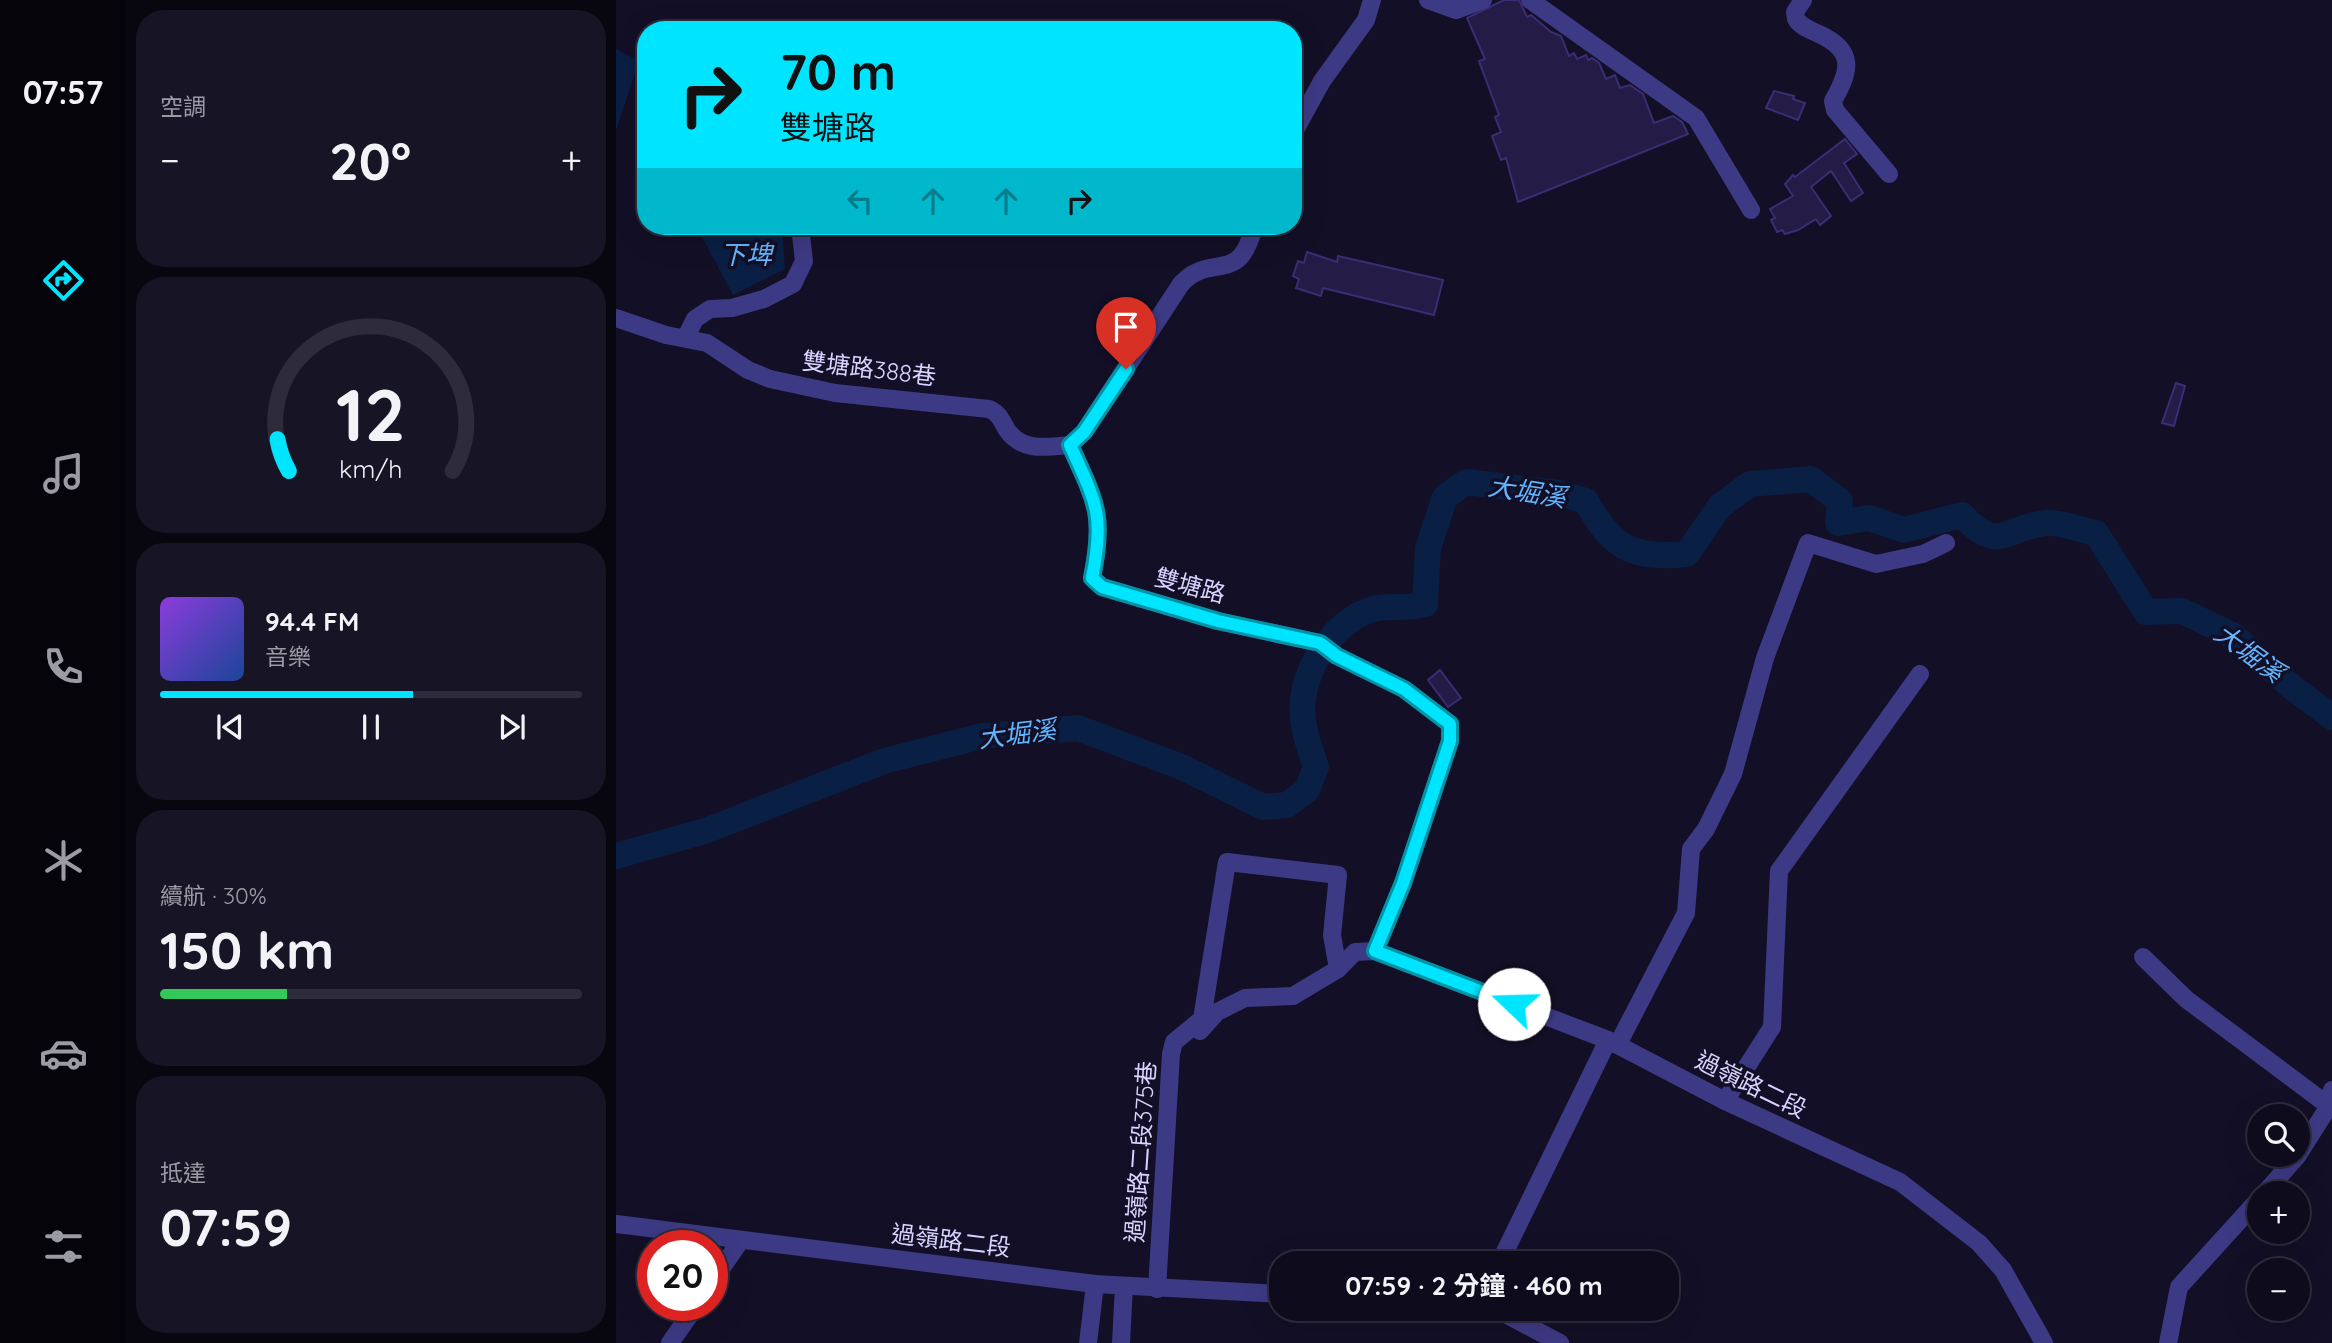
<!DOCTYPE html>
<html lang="zh-TW">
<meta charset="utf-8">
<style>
body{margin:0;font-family:Quicksand,"Noto Sans TC",sans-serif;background:#171425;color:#f1f3f6;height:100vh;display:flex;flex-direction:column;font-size:26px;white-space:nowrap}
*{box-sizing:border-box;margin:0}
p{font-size:23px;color:#9b9ba3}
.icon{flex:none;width:38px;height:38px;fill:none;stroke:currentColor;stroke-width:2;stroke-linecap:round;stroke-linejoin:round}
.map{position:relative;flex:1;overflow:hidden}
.drawer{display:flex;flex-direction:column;gap:10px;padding:10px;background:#08060f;width:490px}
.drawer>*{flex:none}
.top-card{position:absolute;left:21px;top:21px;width:665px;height:214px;border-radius:28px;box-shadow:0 7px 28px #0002,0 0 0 2px #2e2b3b;background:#00e5ff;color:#111;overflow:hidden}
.buttons{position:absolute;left:1631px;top:1104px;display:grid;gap:14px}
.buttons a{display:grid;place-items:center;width:63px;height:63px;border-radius:50%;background:#0e0b1c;box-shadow:0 7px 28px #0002,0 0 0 2px #2e2b3b;font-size:35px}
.speed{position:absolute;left:21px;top:1230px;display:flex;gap:14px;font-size:35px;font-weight:700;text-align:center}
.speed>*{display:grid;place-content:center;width:91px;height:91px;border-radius:50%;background:#0e0b1c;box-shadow:0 7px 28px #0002,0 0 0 2px #2e2b3b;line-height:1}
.speed .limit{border:10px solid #d22;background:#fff;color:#111}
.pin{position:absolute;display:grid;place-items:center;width:60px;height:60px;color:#fff;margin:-72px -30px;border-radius:50% 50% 50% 0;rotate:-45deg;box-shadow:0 0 7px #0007}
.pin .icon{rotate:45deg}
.me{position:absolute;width:77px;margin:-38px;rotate:291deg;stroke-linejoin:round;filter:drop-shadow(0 0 5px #0008)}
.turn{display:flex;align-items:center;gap:24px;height:147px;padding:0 28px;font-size:32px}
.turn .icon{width:91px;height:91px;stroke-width:2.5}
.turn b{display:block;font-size:49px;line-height:60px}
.lanes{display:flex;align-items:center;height:66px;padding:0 28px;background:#0003;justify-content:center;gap:35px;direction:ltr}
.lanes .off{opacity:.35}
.big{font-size:52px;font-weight:700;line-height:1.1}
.drawer .widget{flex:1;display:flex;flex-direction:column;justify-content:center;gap:10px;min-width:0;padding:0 24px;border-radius:28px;background:#171425}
.drawer .dial{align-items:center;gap:0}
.dial svg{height:182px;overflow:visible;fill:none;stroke:#2e2b3b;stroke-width:7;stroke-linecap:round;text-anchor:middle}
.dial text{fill:#f1f3f6;stroke:none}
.song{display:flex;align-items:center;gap:21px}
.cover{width:84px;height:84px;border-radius:10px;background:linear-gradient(135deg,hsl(270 70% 55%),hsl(220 70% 35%))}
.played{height:7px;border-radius:4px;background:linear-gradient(90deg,#00e5ff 60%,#2e2b3b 60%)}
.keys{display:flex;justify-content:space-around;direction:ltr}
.heat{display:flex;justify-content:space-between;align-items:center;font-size:38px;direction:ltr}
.charge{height:10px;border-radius:5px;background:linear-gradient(90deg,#34c759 30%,#2e2b3b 0)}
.trip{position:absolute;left:653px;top:1251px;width:410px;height:70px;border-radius:28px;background:#0e0b1c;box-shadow:0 7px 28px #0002,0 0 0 2px #2e2b3b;font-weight:700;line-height:70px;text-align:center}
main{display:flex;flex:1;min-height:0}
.dock{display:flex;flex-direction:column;width:126px;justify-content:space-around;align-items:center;background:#06040b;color:#9b9ba3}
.dock .icon{width:49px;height:49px}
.dock .selected{color:#00e5ff}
.dock b{font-size:32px;color:#f1f3f6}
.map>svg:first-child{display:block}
</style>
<main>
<nav class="dock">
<b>07:57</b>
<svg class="icon selected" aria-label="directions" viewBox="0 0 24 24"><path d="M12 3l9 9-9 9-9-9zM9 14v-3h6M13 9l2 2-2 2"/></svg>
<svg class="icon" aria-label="music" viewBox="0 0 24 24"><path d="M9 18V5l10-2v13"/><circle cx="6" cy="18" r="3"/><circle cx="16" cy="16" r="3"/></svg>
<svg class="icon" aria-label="phone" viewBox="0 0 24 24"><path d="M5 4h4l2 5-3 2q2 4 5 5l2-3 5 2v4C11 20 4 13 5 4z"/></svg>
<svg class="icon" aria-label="climate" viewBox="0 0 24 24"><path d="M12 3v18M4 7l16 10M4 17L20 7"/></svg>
<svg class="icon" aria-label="car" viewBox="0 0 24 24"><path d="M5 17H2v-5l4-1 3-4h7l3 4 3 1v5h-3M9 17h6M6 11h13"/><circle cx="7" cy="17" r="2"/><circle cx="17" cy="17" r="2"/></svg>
<svg class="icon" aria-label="filters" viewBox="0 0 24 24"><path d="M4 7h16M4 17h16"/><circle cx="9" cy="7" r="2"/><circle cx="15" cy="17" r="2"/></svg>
</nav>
<section class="drawer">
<div class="widget"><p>空調</p>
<div class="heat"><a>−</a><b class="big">20°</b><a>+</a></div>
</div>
<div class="widget dial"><svg viewBox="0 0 100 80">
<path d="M14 69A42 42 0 1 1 86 69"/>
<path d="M14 69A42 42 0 0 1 9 55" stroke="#00e5ff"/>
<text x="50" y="56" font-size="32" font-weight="700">12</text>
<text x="50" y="72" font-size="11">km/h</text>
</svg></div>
<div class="widget">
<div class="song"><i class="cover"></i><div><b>94.4 FM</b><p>音樂</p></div></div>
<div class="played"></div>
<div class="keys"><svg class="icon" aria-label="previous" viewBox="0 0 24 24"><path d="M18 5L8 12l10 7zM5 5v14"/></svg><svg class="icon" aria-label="pause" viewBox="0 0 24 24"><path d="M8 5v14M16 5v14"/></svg><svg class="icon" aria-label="next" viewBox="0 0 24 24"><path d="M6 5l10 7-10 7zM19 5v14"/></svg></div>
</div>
<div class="widget"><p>續航 · 30%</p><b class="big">150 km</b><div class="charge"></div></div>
<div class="widget"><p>抵達</p><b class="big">07:59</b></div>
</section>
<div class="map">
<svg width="1716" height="1343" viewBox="0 0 1716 1343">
<rect width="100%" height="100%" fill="#130f26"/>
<g fill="#0a1f44">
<path d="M 0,49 L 23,61 L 0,130 Z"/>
<path d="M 80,226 L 166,226 L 169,269 L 117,295 Z"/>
</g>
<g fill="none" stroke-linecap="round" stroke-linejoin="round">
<path stroke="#0a1f44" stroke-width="26" d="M 0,856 L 89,831 L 268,761 L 366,736 L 462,728 L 568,768 L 647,807 L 671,805 L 691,790 L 700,767 C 693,747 684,721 687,699 C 691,664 718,624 751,611 C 768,604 791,610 809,604 L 812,548 L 829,497 L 850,482 L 943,493 L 970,501 C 997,549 1016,559 1071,554 L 1104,506 L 1134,484 L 1195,479 L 1224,501 L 1222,523 L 1253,518 L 1288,530 L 1346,515 C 1384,556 1389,526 1431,523 C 1445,522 1465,530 1480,533 L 1530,612 L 1566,611 L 1618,636 L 1677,688 L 1716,717"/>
</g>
<g fill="#241b47" stroke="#3b2d73" stroke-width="2">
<path d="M 888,0 L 903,0 L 911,17 L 915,15 L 935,32 L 945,36 L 953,56 L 958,53 L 961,59 L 970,55 L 972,60 L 976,58 L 983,63 L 990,79 L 999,75 L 1004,88 L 1014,85 L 1027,94 L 1038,123 L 1057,116 L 1066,122 L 1072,134 L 902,202 L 890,158 L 885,160 L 876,136 L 885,132 L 879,117 L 883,115 L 863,61 L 869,59 L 851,18 Z"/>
<path d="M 1158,91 L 1178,96 L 1177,99 L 1189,103 L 1182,120 L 1150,108 Z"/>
<path d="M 1229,139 L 1241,154 L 1228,163 L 1247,193 L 1235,201 L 1215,171 L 1195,187 L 1215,216 L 1204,225 L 1200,219 L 1182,230 L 1169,234 L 1166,230 L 1161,232 L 1155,220 L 1159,218 L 1154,209 L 1177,196 L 1169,184 L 1177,175 L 1179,177 Z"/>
<path d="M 691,252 L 721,262 L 722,256 L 827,280 L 818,315 L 707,288 L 705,296 L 680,288 L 683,279 L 677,276 L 682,261 L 688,263 Z"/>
<path d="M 1560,383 L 1569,386 L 1558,426 L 1546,423 Z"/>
<path d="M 824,670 L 845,698 L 832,707 L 812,680 Z"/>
</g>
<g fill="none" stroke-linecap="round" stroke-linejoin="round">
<g stroke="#3d3a85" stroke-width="18">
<path d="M 812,0 L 840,10 L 867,0"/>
<path d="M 914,0 L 1080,118 L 1135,210"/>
<path d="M 1187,0 L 1179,12 L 1180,19 C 1185,27 1195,30 1203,34 C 1240,51 1234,71 1217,101 L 1219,110 L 1273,174"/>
<path d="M 677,134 L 706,81 L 750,20 L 756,0"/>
<path d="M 639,226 C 635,236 632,248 625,256 C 610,273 586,260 565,284 L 468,432 L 454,445 C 480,503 489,514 476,578 L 486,587 L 602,621 L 704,643 L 721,656 L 788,689 L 834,724 L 834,741 L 787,883 L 759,951"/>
<path d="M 0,318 L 50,335 L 91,343 L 132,370 L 154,379 L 219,393 L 373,409 C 384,414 385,420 391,430 C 406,452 431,447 454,445"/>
<path d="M 70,337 L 79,319 L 94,309 L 116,308 L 148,299 L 177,284 L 188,261 L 184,226"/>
<path d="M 1527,957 L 1570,999 L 1713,1106"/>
<path d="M 584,1031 L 601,1012 L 629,998 L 677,996 L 722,969 L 739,952 L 759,951 L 992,1040"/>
<path d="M 1002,1044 L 1070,913 L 1075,849 L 1090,829 L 1117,774 L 1149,658 L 1192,543 L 1260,564 L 1307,554 L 1330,543"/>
<path d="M 1109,1101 L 1156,1027 L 1163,871 L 1304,674"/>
<path d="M 1682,1155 L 1713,1106 L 1716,1090"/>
<path d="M 1648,1194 L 1682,1155"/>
<path d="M 0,1224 L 479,1284 L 665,1294"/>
<path d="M 883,1264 L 992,1040 L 1109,1101 L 1284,1182 L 1363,1243 L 1387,1270 L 1428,1343"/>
<path d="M 96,1282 L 125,1240"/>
<path d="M 541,1289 L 555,1054 L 558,1042 L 586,1019 L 611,862 L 722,875 L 716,935 L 722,969"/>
<path d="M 880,1309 L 944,1343"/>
<path d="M 54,1343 L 80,1306"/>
<path d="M 472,1343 L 479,1284"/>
<path d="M 505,1343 L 508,1286"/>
<path d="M 1552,1343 L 1563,1287 L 1643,1199"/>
</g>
</g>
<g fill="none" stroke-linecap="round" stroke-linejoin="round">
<g stroke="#0095a6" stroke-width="18">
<path id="route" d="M 510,369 L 468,432 L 454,445 C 480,503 489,514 476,578 L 486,587 L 602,621 L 704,643 L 721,656 L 788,689 L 834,724 L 834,741 L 787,883 L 759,951 L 898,1004"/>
</g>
<use href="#route" stroke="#00e5ff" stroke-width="12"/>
</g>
<g text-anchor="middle" stroke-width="7" stroke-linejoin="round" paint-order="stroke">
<g font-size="24" fill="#d9d4ff" stroke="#130f26">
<text transform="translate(253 369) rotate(7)" y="8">雙塘路388巷</text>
<text transform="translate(574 586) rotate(15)" y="8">雙塘路</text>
<text transform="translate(1135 1085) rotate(26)" y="8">過嶺路二段</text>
<text transform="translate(525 1152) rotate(-86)" y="8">過嶺路二段375巷</text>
<text transform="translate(335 1241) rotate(7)" y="8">過嶺路二段</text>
</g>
<g font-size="26" font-style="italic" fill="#62b6ff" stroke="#130f26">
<text x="130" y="264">下埤</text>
<text transform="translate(911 492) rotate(9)" y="9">大堀溪</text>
<text transform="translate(1633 653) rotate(36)" y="9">大堀溪</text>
<text transform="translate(401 734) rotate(-7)" y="9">大堀溪</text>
</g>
</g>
</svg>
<div class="buttons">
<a><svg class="icon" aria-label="search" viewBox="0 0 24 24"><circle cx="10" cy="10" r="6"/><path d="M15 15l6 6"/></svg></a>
<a>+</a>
<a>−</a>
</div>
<div class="speed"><div class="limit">20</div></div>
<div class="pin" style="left:510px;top:369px;background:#d93025"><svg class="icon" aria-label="arrive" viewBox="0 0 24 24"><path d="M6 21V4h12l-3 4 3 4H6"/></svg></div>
<svg class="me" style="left:898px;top:1004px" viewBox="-20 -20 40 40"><circle r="19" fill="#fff"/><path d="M0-13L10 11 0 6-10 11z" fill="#00e5ff"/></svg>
<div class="trip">07:59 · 2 分鐘 · 460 m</div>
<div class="top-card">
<div class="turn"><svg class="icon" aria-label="right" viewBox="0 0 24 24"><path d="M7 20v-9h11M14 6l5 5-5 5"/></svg><div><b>70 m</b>雙塘路</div></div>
<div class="lanes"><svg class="icon off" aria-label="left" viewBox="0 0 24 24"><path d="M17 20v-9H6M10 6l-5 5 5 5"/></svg><svg class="icon off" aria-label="ahead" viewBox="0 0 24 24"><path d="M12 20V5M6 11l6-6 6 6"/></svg><svg class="icon off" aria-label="ahead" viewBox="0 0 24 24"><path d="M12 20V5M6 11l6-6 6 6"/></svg><svg class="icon" aria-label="right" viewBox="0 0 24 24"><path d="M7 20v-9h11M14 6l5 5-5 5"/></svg></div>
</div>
</div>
</main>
